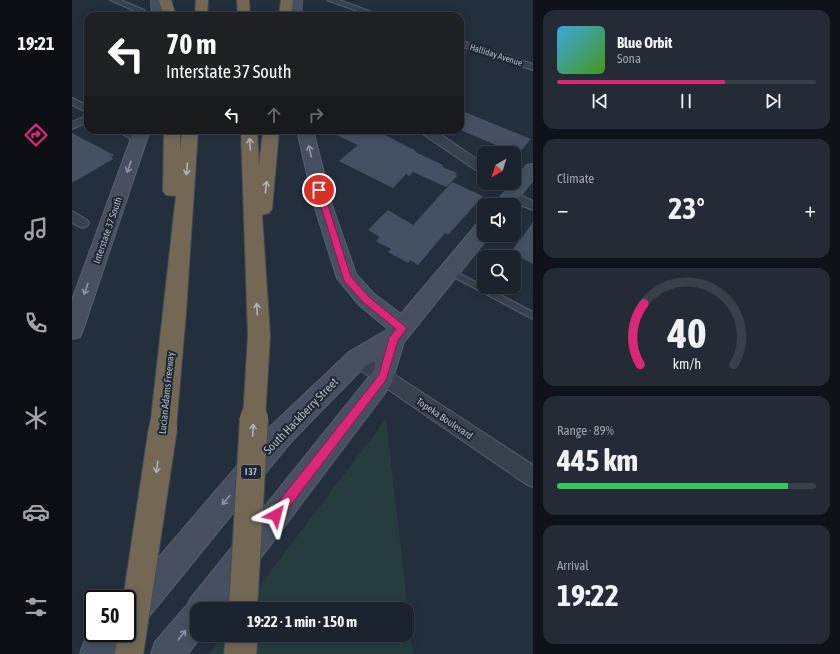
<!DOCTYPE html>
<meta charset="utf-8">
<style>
body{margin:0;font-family:"Asap Condensed",sans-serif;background:#242b36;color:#f1f3f6;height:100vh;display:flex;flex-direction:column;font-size:15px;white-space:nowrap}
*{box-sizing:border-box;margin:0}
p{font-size:13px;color:#a0a4aa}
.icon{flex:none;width:22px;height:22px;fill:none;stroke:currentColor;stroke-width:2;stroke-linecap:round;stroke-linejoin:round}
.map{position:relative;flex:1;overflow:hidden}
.panel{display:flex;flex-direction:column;gap:10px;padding:10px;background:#0f1319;width:307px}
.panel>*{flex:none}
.top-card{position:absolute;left:12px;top:12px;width:380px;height:122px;border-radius:12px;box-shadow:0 2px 10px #0003,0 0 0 1px #39404a;background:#202124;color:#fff;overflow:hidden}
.needle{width:26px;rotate:219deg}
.fabs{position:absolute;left:405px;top:146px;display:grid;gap:8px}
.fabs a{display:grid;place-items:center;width:44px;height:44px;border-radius:8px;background:#1b232e;box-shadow:0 2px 10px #0003,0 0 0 1px #39404a;font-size:20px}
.speed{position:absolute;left:12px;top:590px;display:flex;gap:8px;font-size:20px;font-weight:700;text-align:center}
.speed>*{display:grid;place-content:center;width:52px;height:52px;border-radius:50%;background:#1b232e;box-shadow:0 2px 10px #0003,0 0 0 1px #39404a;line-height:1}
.speed .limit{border:2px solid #111;border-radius:6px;background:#fff;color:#111}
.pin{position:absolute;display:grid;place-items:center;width:34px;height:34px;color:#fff;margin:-17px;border:2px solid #fff;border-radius:50%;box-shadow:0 1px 4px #0007}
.me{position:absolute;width:44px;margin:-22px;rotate:38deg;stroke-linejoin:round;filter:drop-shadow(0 0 3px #0008)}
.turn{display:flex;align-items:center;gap:14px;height:84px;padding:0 16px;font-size:18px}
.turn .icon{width:52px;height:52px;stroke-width:2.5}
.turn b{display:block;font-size:28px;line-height:34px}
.lanes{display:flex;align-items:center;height:38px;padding:0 16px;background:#0003;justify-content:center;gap:20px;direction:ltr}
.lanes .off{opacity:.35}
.big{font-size:30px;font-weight:700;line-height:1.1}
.panel .widget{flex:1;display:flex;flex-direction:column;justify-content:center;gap:6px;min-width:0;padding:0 14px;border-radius:12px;background:#242b36}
.panel .dial{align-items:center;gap:0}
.dial svg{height:104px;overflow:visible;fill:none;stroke:#39404a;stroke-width:7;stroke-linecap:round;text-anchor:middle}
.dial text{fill:#f1f3f6;stroke:none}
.song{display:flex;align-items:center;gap:12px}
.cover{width:48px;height:48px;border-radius:6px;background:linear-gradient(135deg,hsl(200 70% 55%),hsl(100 70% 35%))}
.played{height:4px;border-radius:2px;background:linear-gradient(90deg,#db2777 65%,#39404a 65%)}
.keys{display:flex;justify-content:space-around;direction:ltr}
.heat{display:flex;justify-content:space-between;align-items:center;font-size:22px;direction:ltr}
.charge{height:6px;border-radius:3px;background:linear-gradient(90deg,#34c759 89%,#39404a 0)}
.trip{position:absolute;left:118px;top:602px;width:224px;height:40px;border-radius:12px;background:#1b232e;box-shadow:0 2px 10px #0003,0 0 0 1px #39404a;font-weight:700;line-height:40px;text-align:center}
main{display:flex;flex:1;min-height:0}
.menu{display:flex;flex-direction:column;width:72px;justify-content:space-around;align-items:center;background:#0b0e12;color:#a0a4aa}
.menu .icon{width:28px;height:28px}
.menu .current{color:#db2777}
.menu b{font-size:18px;color:#f1f3f6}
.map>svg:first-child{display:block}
</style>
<main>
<nav class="menu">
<b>19:21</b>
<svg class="icon current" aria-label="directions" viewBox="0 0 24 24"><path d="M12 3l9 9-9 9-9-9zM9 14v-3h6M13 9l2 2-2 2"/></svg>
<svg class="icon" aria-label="music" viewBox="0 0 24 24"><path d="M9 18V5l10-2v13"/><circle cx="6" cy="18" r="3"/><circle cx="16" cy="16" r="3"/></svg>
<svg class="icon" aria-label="phone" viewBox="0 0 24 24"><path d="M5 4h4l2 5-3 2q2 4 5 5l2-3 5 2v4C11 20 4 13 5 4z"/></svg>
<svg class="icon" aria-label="climate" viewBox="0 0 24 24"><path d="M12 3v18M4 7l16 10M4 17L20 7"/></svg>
<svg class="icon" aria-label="car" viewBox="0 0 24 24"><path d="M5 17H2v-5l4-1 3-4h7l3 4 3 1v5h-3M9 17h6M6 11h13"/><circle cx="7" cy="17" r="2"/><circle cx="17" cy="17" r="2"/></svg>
<svg class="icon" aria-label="filters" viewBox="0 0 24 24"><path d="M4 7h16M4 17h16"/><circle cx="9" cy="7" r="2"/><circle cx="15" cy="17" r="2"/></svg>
</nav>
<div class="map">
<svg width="461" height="654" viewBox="0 0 461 654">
<rect width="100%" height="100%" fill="#242f3e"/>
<path fill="#263c3f" d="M 314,419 L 341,654 L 136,654 L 151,635 L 335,635 L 335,609 L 170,609 Z"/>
<g fill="#455162">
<path d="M 388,110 L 422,124 L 459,139 L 446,154 L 388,130 Z"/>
<path d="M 253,130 L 299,130 L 306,133 L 307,132 L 344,151 L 343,152 L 371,165 L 370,167 L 385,173 L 383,175 L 385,176 L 374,187 L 341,172 L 337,176 L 334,174 L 321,188 L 267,161 L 286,145 Z"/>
<path d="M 0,133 L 42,155 L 39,157 L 41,159 L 0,183 Z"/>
<path d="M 380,182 L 411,196 L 376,235 L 373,233 L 346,265 L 338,260 L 336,263 L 316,252 L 319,249 L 304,241 L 308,237 L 296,230 L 316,210 L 341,225 Z"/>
<path d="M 461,222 L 461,264 L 439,252 Z"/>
</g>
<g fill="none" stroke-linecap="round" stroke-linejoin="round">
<g stroke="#565f6c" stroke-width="2">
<path id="service" d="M 377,268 L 461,312 L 461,319 L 374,273 L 373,271 L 374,269 Z"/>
</g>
<g stroke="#565f6c" stroke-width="2">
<g id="minor">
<path d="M 38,0 L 49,0 L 72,10 L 71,12 L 65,12 Z"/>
<path d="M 255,0 L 267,0 L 311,16 L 299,16 Z"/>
<path d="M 388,40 L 461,64 L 461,70 L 388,46 Z"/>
<path d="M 0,98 L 16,106 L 16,113 L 0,105 Z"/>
<path d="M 16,115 L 16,122 L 0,129 L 0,122 Z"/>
<path d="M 44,130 L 58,130 L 73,140 L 71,142 L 63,142 Z"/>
<path d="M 345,130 L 360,130 L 368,134 L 412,164 L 412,174 L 408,173 Z"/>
<path d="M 424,183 C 433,183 443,182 449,191 L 446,194 L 461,201 L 461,210 L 434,199 L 433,196 L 436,192 Z"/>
<path d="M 0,211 L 15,220 L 17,223 L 15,226 L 10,228 L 0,223 Z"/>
<path d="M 285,352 L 291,354 L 461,465 L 461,487 L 454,484 L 279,364 L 277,359 L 279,354 Z"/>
</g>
</g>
<g stroke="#565f6c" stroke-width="2">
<g id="secondary">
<path d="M 79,0 L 91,0 L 92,16 L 80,16 Z"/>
<path d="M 218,0 L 230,0 L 229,16 L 217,16 Z"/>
<path d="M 62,130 L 78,130 L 11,330 L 8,337 L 0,339 L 0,300 Z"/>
<path d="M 225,130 L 241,130 L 260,205 L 284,274 L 301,293 L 329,314 L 405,224 L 412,222 L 412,235 L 418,235 L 332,342 L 319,385 L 150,609 L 125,609 L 125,635 L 130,635 L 116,654 L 79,654 L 83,642 L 116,604 L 119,598 L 301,372 L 304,360 L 293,366 L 218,443 L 74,620 L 63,625 L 55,621 L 55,599 L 52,598 L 200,425 L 277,352 L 316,329 L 287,305 L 265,278 L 242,205 Z"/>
<path d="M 461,164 L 461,180 L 441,205 L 422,205 L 455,165 Z"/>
<path d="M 55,625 L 58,633 L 53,644 L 45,654 L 8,654 L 12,642 L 21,633 L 55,633 Z"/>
</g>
</g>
<g stroke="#434c59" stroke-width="2">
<g id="motorway">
<path d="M 87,0 L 99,0 L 104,16 L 92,16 Z"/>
<path d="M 124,0 L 136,0 L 135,16 L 123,16 Z"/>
<path d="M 165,0 L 177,0 L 178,16 L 166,16 Z"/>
<path d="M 209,0 L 221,0 L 219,16 L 207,16 Z"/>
<path d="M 92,130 L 108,130 L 108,152 L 110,130 L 126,130 L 114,312 L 104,428 L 100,437 L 91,440 L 82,437 L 78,428 L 104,196 L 94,195 L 91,191 Z"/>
<path d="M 169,130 L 185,130 L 187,166 L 191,130 L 207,130 L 200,209 L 197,213 L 190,215 L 198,336 L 195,343 L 187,345 L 179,343 L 176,336 Z"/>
<path d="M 154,635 L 186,635 L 184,654 L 152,654 Z"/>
</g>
</g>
<use href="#service" fill="#38414e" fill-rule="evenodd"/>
<use href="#minor" fill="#38414e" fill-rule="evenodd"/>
<use href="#secondary" fill="#465061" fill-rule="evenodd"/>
<use href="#motorway" fill="#746855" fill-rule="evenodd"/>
<g stroke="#434c59" stroke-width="24" stroke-linecap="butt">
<path id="motorway-bridge-far1" d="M 182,419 L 187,336"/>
</g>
<g stroke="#434c59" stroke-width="30" stroke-linecap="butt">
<g id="motorway-bridge">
<path d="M 171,609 L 182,418"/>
<path d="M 57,654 L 91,428"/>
</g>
</g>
<use href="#motorway-bridge-far1" stroke="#746855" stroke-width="22"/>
<use href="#motorway-bridge" stroke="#746855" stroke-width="28"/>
</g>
<defs><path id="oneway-shaft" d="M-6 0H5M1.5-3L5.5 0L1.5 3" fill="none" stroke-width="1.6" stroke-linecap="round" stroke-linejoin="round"/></defs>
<g stroke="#aeb4bd">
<use href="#oneway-shaft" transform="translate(178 144) rotate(-93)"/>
<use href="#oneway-shaft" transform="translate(115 169) rotate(95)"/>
<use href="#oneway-shaft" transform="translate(194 187) rotate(-84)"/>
<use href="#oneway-shaft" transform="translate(185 309) rotate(-93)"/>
<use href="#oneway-shaft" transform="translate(181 430) rotate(-87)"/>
<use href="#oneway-shaft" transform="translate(85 467) rotate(98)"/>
</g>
<g stroke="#8e96a5">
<use href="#oneway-shaft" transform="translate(238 151) rotate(-103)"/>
<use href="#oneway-shaft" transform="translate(57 167) rotate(110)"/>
<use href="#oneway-shaft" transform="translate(14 289) rotate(109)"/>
<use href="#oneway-shaft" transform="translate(154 500) rotate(130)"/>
<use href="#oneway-shaft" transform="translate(110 635) rotate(-52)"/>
</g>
<path fill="#db2777" stroke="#8e194d" d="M 247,188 L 251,190 L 279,277 L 297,297 L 335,328 L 326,340 L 314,380 L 208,519 L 204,520 L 200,519 L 198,515 L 200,510 L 307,375 L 317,338 L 324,329 L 291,302 L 272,281 L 244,190 Z"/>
<g text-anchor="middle" stroke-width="4" stroke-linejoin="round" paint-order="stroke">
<g font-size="9" fill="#b4bcc9" stroke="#1d2633">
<text transform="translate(424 55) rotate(18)" y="3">Halliday Avenue</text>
</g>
<rect fill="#1d2633" stroke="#878f9c" stroke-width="1" x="169" y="465" width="20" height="14" rx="3"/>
<g font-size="9" font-weight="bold" fill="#b4bcc9">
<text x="179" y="475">I 37</text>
</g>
<g font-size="10" fill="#b4bcc9" stroke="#1d2633">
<text transform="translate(35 230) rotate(-71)" y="4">Interstate 37 South</text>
<text transform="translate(94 393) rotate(-84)" y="4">Lucian Adams Freeway</text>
<text transform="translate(373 418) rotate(34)" y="4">Topeka Boulevard</text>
</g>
<g font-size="12" fill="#b4bcc9" stroke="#1d2633">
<text transform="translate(229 416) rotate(-46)" y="4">South Hackberry Street</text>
</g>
</g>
</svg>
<div class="fabs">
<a><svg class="needle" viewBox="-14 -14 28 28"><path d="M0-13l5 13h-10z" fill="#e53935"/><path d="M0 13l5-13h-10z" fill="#a0a4aa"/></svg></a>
<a><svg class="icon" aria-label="sound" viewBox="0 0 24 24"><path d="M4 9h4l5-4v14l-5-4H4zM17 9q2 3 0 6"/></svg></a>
<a><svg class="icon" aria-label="search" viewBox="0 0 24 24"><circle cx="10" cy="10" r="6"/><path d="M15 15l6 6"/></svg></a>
</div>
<div class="speed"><div class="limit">50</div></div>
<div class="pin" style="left:247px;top:190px;background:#d93025"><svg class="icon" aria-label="arrive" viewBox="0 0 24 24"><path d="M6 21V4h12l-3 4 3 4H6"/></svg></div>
<svg class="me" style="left:204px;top:515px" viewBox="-20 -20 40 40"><path d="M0-17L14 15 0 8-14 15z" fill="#db2777" stroke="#fff" stroke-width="4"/></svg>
<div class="trip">19:22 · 1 min · 150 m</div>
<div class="top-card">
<div class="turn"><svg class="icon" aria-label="left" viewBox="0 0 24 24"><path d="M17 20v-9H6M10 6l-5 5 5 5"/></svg><div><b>70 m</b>Interstate 37 South</div></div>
<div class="lanes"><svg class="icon" aria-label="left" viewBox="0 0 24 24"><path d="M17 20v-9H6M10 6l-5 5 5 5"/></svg><svg class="icon off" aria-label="ahead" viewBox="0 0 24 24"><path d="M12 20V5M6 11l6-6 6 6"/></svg><svg class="icon off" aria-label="right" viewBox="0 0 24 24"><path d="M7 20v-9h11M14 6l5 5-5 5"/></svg></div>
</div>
</div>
<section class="panel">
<div class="widget">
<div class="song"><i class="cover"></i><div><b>Blue Orbit</b><p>Sona</p></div></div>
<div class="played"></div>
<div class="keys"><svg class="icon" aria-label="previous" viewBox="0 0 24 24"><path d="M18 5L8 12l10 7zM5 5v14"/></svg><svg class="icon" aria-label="pause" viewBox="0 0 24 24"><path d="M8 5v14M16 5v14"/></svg><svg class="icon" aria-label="next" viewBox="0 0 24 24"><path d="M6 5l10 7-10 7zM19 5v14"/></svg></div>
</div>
<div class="widget"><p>Climate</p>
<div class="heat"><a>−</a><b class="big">23°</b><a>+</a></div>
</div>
<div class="widget dial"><svg viewBox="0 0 100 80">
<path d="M14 69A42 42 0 1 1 86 69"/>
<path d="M14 69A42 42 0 0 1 17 22" stroke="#db2777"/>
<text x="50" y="56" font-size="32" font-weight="700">40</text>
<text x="50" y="72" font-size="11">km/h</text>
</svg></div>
<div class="widget"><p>Range · 89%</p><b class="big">445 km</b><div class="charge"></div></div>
<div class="widget"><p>Arrival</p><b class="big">19:22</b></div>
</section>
</main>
